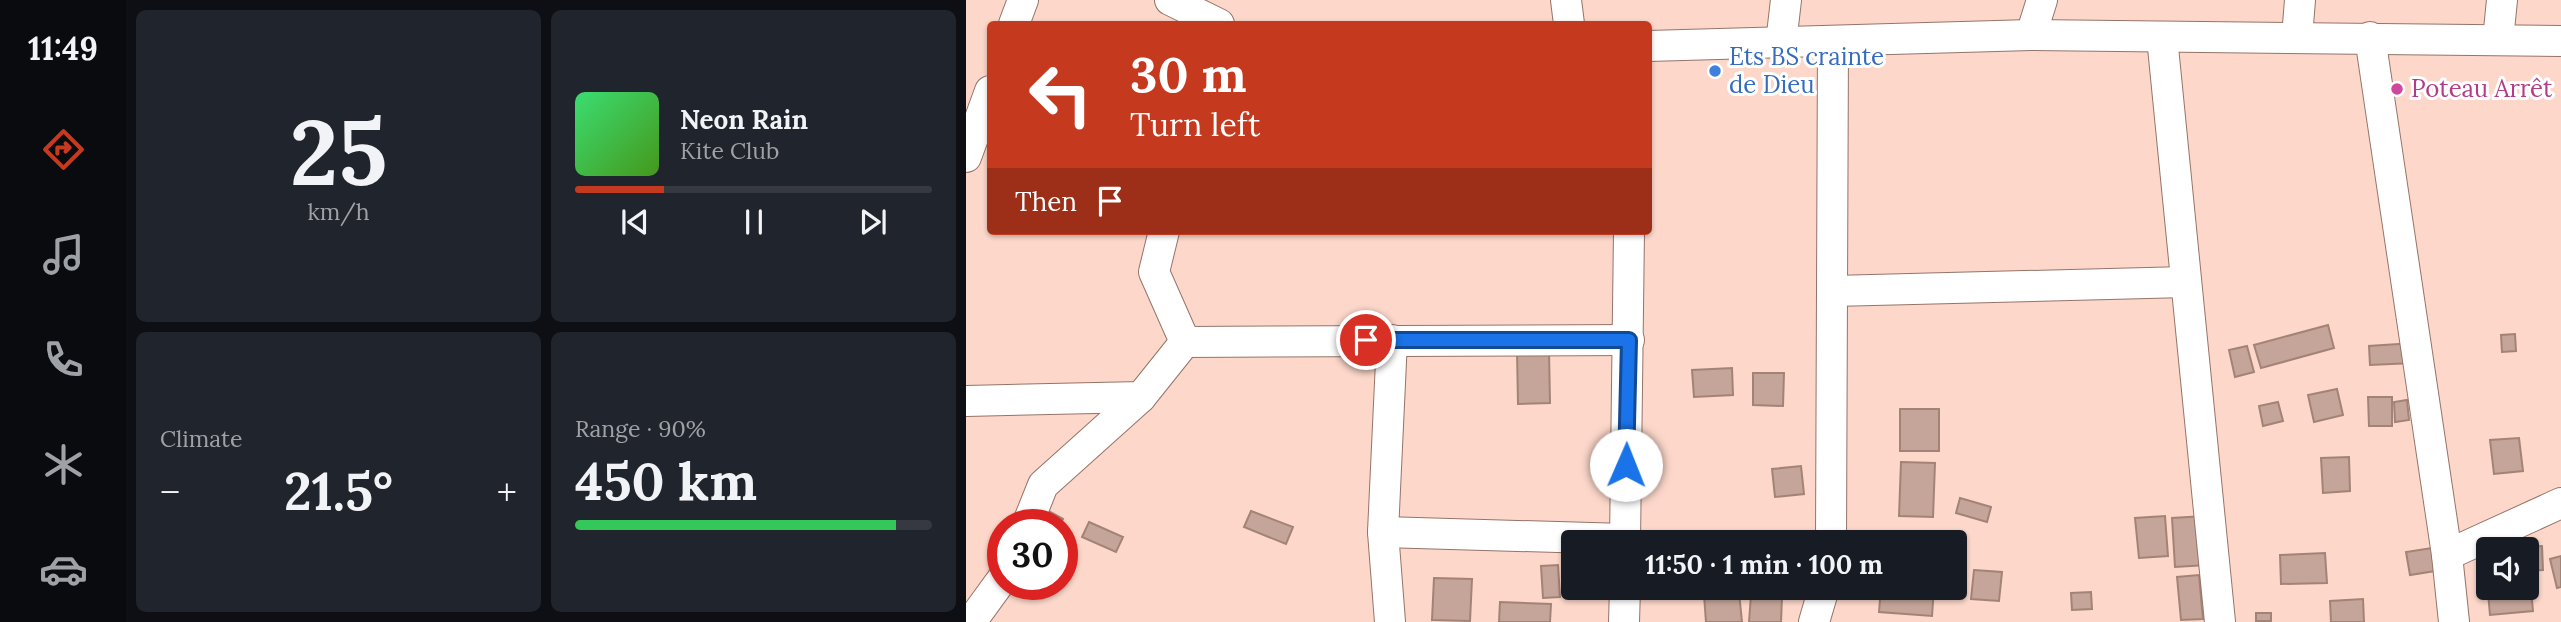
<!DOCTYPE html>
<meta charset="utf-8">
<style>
body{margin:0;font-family:Lora,serif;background:#20242c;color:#f1f3f6;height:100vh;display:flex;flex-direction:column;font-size:26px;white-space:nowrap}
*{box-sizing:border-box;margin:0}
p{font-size:23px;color:#9ea1a6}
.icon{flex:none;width:38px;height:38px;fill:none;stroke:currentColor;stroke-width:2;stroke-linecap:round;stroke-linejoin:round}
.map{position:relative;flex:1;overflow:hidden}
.details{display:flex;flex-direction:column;gap:10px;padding:10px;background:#0d0f14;width:840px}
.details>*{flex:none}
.top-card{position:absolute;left:21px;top:21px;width:665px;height:214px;border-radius:7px;box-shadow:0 2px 5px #0004;background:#c53a1f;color:#fff;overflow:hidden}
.controls{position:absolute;left:1510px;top:537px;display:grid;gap:14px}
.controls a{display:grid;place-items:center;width:63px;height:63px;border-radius:7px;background:#171b24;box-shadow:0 2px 5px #0004;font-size:35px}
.speed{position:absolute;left:21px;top:509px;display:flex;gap:14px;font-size:35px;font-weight:700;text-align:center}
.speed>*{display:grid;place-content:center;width:91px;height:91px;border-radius:50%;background:#171b24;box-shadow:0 2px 5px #0004;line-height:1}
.speed .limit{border:10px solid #d22;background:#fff;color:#111}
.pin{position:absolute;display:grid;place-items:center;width:60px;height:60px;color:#fff;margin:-30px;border:4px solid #fff;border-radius:50%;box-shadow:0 2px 7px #0007}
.me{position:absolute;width:77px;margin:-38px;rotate:1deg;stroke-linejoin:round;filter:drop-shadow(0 0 5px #0008)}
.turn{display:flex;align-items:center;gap:24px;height:147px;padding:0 28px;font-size:32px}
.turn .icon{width:91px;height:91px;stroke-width:2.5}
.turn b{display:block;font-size:49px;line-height:60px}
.then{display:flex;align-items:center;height:66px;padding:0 28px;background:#0003;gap:14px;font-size:26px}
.big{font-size:52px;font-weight:700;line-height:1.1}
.details .card{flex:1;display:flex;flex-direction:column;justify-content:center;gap:10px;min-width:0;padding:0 24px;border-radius:10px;background:#20242c}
.details .dial{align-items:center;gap:0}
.dial b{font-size:91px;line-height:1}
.song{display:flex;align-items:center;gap:21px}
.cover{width:84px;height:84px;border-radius:10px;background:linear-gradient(135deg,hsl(140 70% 55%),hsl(100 70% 35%))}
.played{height:7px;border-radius:4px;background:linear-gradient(90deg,#c53a1f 25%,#363941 25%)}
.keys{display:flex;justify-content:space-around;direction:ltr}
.heat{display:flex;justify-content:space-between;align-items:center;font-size:38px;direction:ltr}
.charge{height:10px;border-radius:5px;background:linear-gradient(90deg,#34c759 90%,#363941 0)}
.details .tiles{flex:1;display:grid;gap:10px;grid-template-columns:repeat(2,1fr)}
.trip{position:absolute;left:595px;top:530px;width:406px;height:70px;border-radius:7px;background:#171b24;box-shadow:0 2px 5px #0004;font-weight:700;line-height:70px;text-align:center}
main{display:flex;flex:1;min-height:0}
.tab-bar{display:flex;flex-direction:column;width:126px;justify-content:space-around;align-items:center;background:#090b0e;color:#9ea1a6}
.tab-bar .icon{width:49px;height:49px}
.tab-bar .on{color:#c53a1f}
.tab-bar b{font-size:32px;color:#f1f3f6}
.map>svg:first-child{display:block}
</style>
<main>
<nav class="tab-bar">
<b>11:49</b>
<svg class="icon on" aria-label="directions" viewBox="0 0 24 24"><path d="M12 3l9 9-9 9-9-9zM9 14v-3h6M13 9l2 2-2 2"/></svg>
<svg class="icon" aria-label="music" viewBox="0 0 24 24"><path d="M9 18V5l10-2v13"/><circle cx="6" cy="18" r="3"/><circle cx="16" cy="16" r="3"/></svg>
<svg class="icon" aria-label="phone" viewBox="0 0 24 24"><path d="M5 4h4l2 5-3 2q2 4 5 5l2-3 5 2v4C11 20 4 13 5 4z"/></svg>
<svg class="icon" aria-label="climate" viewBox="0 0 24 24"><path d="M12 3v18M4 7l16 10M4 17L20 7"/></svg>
<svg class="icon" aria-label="car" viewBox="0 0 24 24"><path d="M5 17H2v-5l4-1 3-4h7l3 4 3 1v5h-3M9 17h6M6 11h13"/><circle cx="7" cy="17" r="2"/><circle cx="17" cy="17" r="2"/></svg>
</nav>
<section class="details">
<div class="tiles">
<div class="card dial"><b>25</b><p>km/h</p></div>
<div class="card">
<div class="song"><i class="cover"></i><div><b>Neon Rain</b><p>Kite Club</p></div></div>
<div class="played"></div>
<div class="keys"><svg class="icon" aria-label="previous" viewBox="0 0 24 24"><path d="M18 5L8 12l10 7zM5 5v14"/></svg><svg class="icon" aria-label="pause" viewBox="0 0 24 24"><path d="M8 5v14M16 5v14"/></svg><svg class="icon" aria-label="next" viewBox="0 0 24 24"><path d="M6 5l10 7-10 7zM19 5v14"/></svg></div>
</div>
<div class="card"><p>Climate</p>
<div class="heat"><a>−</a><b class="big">21.5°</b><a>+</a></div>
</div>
<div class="card"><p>Range · 90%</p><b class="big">450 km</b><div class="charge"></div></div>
</div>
</section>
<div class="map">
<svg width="1595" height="622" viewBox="0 0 1595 622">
<rect width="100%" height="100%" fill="#fcd7ca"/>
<g fill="#c5a599" stroke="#a48377" stroke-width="2">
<path d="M 1362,325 L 1368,348 L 1295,368 L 1288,345 Z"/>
<path d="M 1549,334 L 1550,351 L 1536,352 L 1535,335 Z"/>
<path d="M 1447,343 L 1447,363 L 1404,365 L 1403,346 Z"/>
<path d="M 1281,346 L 1288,372 L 1269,377 L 1263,350 Z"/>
<path d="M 551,351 L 583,351 L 584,403 L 552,404 Z"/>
<path d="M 766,368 L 767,395 L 728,397 L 726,370 Z"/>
<path d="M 787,373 L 818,373 L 817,406 L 787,405 Z"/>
<path d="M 1371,389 L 1377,415 L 1348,422 L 1342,395 Z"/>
<path d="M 1402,397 L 1426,397 L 1426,426 L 1403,426 Z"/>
<path d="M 1441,400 L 1443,420 L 1429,422 L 1428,402 Z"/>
<path d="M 1312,402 L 1317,421 L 1297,426 L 1293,406 Z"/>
<rect x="934" y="409" width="39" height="42"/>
<path d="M 1553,438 L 1557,471 L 1528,474 L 1524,440 Z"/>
<path d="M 1383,457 L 1384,491 L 1357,493 L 1355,458 Z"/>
<path d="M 935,462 L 969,463 L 967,517 L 933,516 Z"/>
<path d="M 835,466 L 838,494 L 809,497 L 806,469 Z"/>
<path d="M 994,498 L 1025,507 L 1021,522 L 990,513 Z"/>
<path d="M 79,509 L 97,519 L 95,523 L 90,521 L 88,525 L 80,525 L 73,521 Z"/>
<path d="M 285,511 L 327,527 L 320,544 L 278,527 Z"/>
<path d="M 1199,516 L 1202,556 L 1173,558 L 1169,518 Z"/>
<path d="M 1238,516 L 1241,565 L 1209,567 L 1206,518 Z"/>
<path d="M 123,522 L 157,537 L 150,552 L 116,537 Z"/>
<path d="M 1576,546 L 1577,570 L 1564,571 L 1562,547 Z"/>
<path d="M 1473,547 L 1476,570 L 1444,575 L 1440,552 Z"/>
<path d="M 1359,553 L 1361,583 L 1315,584 L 1314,555 Z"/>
<path d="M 1595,556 L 1595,587 L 1591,588 L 1584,559 Z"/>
<path d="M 592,565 L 594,597 L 577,598 L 575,566 Z"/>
<path d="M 1008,570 L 1036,572 L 1033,601 L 1005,599 Z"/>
<path d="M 1233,575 L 1237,619 L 1215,620 L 1211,577 Z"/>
<path d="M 468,578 L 506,579 L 504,621 L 466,620 Z"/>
<path d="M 1561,579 L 1564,579 L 1567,611 L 1524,615 L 1521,582 L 1522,588 L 1561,588 Z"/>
<path d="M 915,588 L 968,588 L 966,616 L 913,612 Z"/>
<path d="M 773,592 L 776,622 L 740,622 L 738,595 Z"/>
<path d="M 1125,592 L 1126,609 L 1106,610 L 1105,593 Z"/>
<path d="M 785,595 L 816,597 L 815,622 L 783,622 Z"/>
<path d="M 1397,599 L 1398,622 L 1365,622 L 1364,601 Z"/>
<path d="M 534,602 L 585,604 L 584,622 L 533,622 Z"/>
<rect x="1290" y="613" width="15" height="8"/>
</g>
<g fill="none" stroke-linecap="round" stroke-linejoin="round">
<g stroke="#957468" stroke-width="32">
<g id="minor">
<path d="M 204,0 L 253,24"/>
<path d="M 600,0 L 603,24"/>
<path d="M 48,24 L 57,0"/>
<path d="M 1065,35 L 1076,0"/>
<path d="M 1196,37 L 1254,622"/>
<path d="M 1331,37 L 1334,0"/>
<path d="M 1404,37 L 1481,555 L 1488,622"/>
<path d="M 1532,40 L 1536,0"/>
<path d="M 815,43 L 820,0"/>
<path d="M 682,46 L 1065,35 L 1595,41"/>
<path d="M 0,157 L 24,91"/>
<path d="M 867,291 L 1220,282"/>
<path d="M 219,342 L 663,340"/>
<path d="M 0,401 L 175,397 L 219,342 L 188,272 L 198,231"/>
<path d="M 61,525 L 77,485 L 175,397"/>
<path d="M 417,532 L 659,539"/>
<path d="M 659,542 L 663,231"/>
<path d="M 865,542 L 867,41"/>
<path d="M 1481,555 L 1595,503"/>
<path d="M 5,622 L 37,578"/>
<path d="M 424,622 L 417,532 L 426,340"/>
<path d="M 658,622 L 659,588"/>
<path d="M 848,622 L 858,588"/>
</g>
</g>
<use href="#minor" stroke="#fff" stroke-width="30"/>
</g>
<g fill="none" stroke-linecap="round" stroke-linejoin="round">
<g stroke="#114b97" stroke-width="18">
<path id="route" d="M 400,340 L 663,340 L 660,465"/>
</g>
<use href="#route" stroke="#1a73e8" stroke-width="12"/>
</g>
<circle fill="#3f7fe0" stroke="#fff" stroke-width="2.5" cx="749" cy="71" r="7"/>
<circle fill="#d1479c" stroke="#fff" stroke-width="2.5" cx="1431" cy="89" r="7"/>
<g text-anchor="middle" stroke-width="6" stroke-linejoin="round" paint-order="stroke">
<g font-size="24" fill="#366cbe" stroke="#fff" text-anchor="start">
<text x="763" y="65">Ets BS crainte<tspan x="763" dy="28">de Dieu</tspan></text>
</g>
<g font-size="24" fill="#b23c85" stroke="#fff" text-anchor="start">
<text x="1445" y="97">Poteau Arrêt</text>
</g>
</g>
</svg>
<div class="controls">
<a><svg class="icon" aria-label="sound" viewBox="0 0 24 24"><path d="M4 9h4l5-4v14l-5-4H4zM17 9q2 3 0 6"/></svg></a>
</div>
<div class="speed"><div class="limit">30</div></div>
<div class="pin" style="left:400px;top:340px;background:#d93025"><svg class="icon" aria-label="arrive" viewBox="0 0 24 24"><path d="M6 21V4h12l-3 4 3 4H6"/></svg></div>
<svg class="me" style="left:660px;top:465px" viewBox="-20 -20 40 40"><circle r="19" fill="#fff"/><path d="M0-13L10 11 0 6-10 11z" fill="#1a73e8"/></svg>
<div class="trip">11:50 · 1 min · 100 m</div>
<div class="top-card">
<div class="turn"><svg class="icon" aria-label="left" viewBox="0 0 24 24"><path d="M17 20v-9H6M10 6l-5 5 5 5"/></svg><div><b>30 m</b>Turn left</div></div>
<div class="then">Then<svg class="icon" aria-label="arrive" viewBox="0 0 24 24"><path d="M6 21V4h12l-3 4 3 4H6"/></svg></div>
</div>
</div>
</main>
